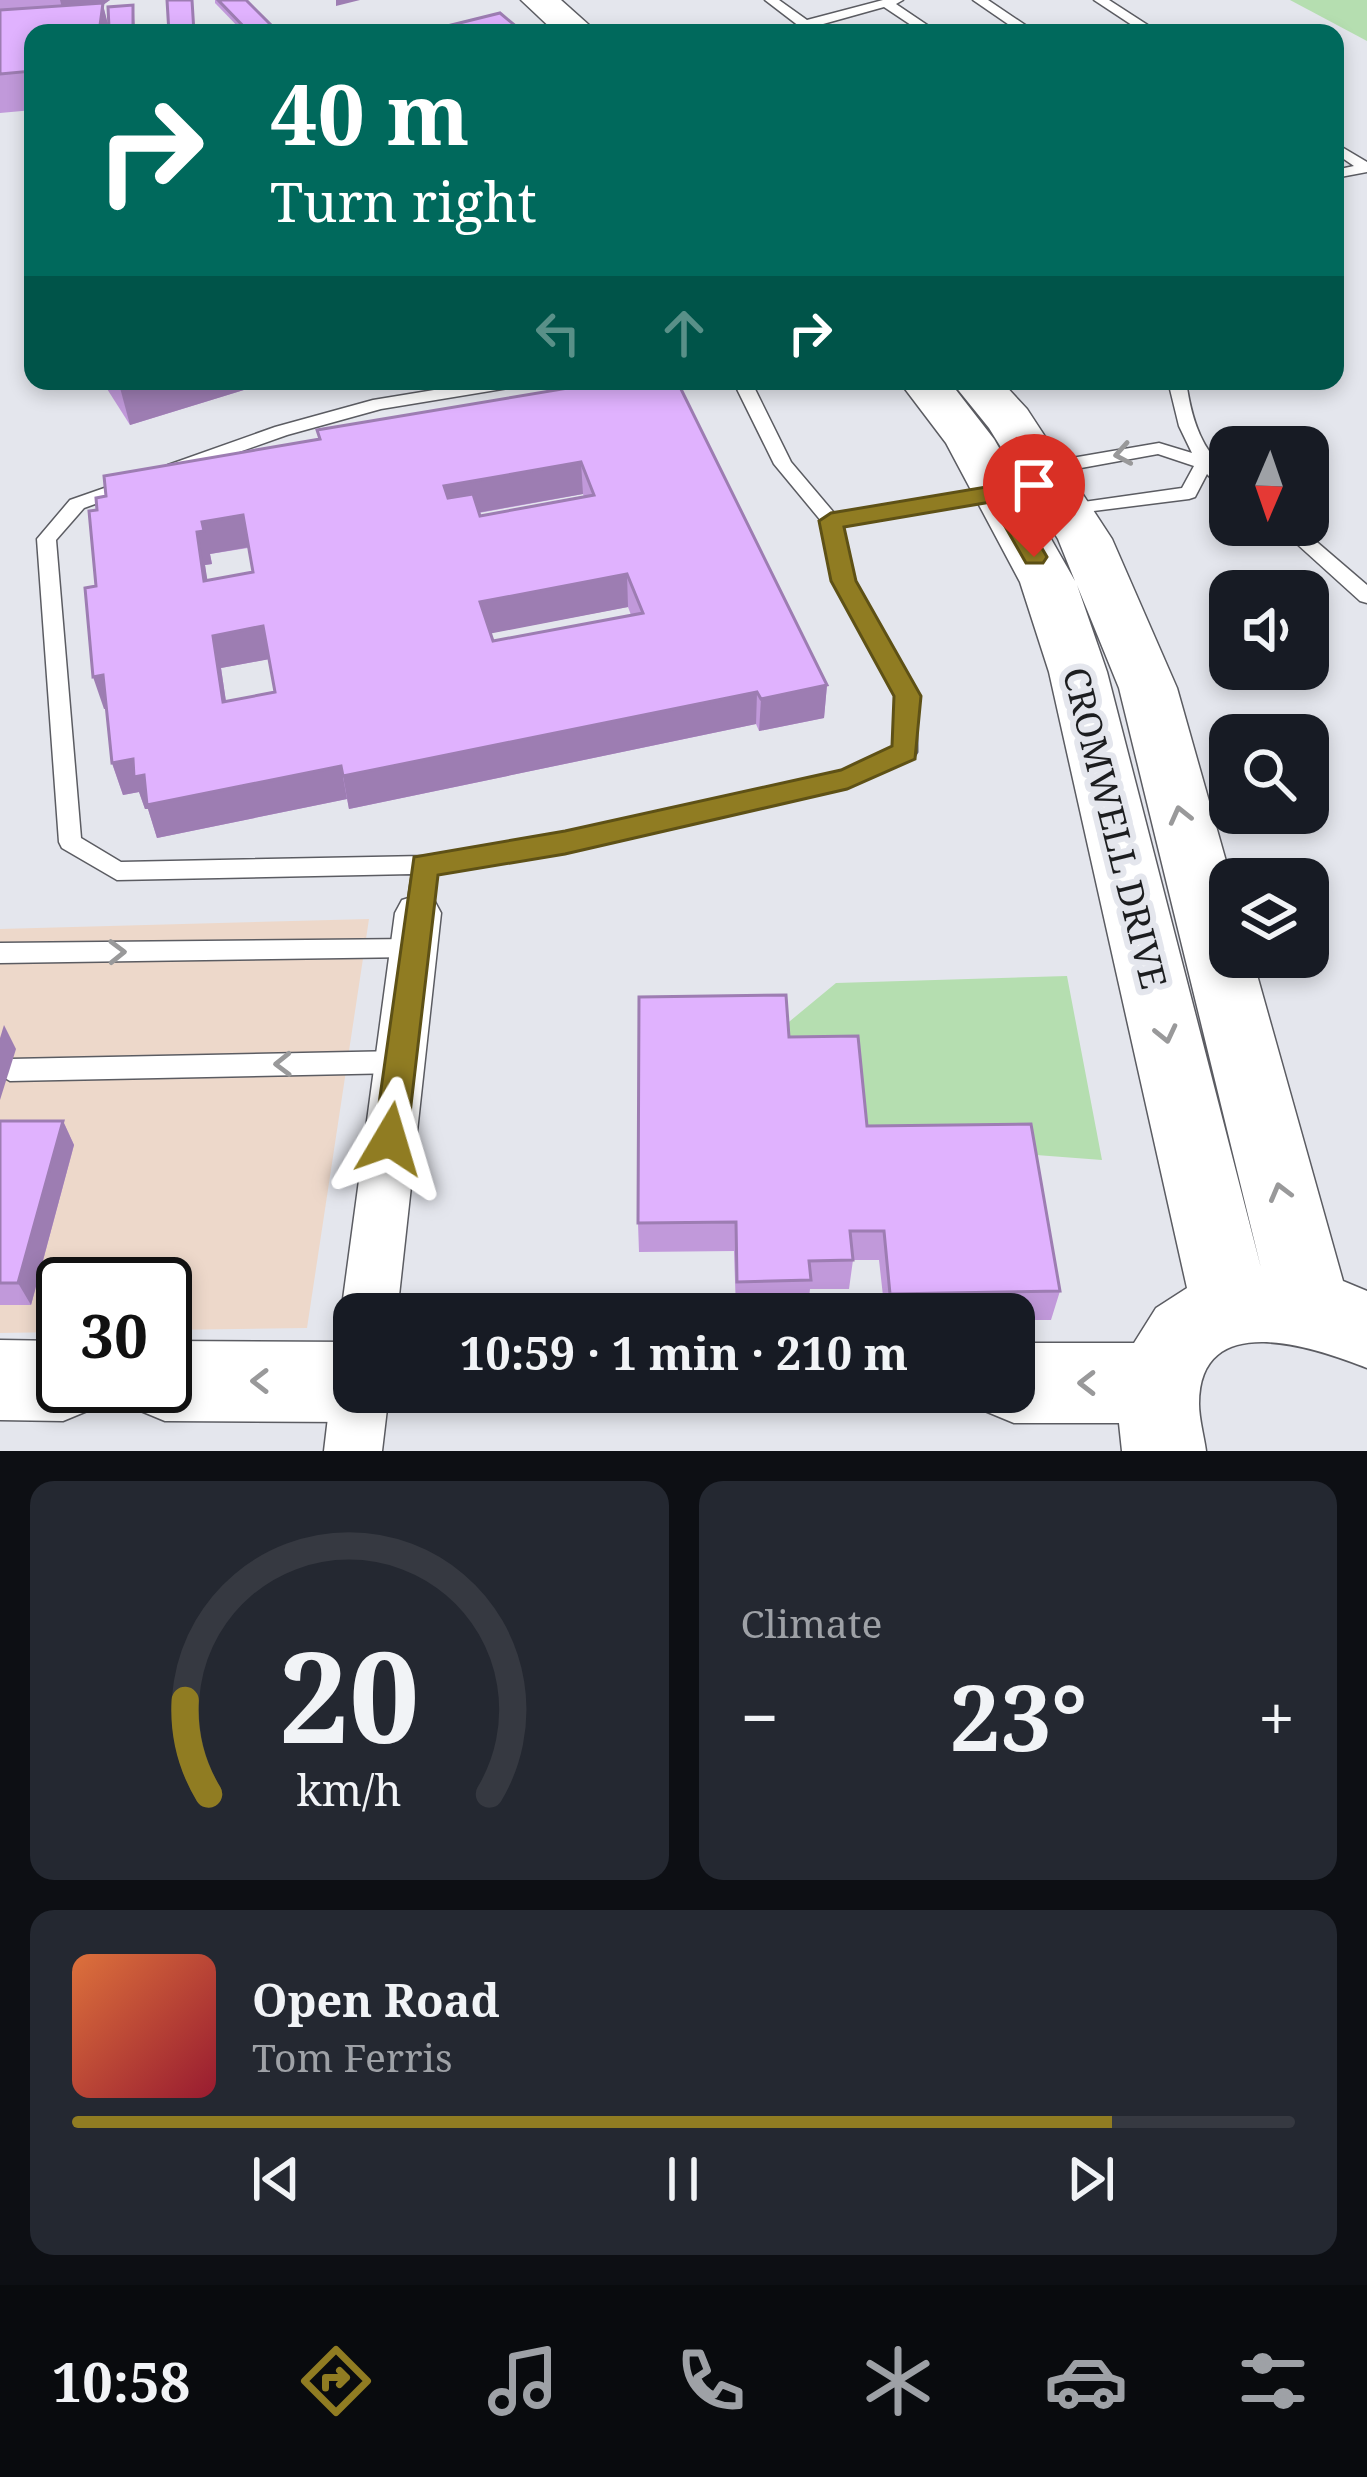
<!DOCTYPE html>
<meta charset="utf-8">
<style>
body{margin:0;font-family:"Noto Serif",serif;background:#242831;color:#f1f3f6;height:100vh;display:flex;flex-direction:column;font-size:45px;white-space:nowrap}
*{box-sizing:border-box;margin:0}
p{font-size:39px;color:#9ea1a6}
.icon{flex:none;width:66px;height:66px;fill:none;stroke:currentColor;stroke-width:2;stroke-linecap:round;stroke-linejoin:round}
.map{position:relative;height:1451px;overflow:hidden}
.panel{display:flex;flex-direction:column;gap:30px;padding:30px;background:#0d0f14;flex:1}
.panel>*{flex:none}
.guide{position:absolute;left:24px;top:24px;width:1320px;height:366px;border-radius:24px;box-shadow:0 6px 18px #0003;background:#00695c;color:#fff;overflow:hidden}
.needle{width:78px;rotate:182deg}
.tools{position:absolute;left:1209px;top:426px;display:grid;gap:24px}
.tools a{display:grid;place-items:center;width:120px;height:120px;border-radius:24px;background:#171b24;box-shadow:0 6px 18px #0003;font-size:60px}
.speed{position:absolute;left:36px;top:1257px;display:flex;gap:24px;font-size:60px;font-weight:700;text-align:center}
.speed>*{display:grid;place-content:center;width:156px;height:156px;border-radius:50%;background:#171b24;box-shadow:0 6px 18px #0003;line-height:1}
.speed .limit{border:6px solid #111;border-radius:18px;background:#fff;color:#111}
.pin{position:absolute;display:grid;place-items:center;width:102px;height:102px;color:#fff;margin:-123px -51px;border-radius:50% 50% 50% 0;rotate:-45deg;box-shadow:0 0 12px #0007}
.pin .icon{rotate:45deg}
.me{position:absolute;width:132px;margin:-66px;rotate:7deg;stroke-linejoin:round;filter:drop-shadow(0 0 9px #0008)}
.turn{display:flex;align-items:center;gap:42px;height:252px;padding:0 48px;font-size:54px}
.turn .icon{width:156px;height:156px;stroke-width:2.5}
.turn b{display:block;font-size:84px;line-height:102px}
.lanes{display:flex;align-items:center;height:114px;padding:0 48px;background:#0003;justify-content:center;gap:60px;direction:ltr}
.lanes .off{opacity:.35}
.big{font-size:90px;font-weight:700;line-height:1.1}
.panel .widget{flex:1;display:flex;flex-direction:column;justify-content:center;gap:18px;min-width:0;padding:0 42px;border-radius:24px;background:#242831}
.panel .dial{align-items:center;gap:0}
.dial svg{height:312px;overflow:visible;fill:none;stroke:#363941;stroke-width:7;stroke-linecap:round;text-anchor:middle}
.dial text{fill:#f1f3f6;stroke:none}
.song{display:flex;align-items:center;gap:36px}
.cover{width:144px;height:144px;border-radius:18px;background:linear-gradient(135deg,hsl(20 70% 55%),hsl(350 70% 35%))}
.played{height:12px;border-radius:6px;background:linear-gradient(90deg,#907c22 85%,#363941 85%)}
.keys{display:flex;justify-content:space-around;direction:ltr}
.heat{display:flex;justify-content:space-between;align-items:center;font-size:66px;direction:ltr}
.panel .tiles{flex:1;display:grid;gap:30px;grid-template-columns:1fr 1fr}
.widget:last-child{grid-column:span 2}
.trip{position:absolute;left:333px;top:1293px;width:702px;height:120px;border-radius:24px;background:#171b24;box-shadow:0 6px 18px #0003;font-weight:700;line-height:120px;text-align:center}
.dock{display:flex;height:192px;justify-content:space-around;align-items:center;background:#090b0e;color:#9ea1a6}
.dock .icon{width:84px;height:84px}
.dock .selected{color:#907c22}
.dock b{font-size:54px;color:#f1f3f6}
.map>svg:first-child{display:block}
</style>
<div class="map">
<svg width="1367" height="1451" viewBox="0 0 1367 1451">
<rect width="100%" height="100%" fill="#e4e6ed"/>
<path fill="#edd8ca" d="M 369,919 L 307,1328 L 165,1330 L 165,1284 L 63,1284 L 63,1332 L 0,1333 L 0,929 Z"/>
<g fill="#b5deb0">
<path d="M 1290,0 L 1367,0 L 1367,41 Z"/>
<path d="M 1067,976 L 1102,1160 L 1023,1154 L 863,1156 L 786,1068 L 784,1026 L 836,983 Z"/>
</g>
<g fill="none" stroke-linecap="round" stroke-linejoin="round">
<g stroke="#5b5c62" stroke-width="3">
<g id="lane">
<path d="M 765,0 L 779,0 L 807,20 L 883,0 L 903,0 L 896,4 L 939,33 L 923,33 L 884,7 L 816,26 L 821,33 L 808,33 Z"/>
<path d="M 973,0 L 988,0 L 1037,33 L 1021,33 Z"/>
<path d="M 1094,0 L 1109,0 L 1160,33 L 1144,33 Z"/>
<path d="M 1335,143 L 1367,162 L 1367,172 L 1335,178 L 1335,170 L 1354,166 L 1335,153 Z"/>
<path d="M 489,381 L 530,381 L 521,386 L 381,409 L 287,435 L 180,473 L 174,475 L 165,469 L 168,465 L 275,427 L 373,400 Z"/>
<path d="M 733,381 L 751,381 L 791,462 L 835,514 L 999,487 L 1008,493 L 999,499 L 841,525 L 854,581 L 917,696 L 917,752 L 914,757 L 847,787 L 565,851 L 434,872 L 426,919 L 418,922 L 410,919 L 406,913 L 412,874 L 117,880 L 62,848 L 59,842 L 37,539 L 70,500 L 133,478 L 142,484 L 139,488 L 84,508 L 56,540 L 81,838 L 121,862 L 424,856 L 565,833 L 842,772 L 895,748 L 897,696 L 834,581 L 822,522 L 774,464 Z"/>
<path d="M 1168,381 L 1186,381 C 1189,402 1193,422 1203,441 C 1213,461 1230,471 1230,494 L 1224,492 L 1207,474 L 1195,497 L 1189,499 L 1006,522 L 1004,518 L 1013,512 L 1182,488 L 1194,466 L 1158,454 L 1037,476 L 1028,470 L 1037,464 L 1159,443 L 1192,453 L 1179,426 Z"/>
<path d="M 1276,525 L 1297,525 L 1367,585 L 1367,603 L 1360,601 Z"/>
<path d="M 414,939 L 422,941 L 426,948 L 422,955 L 414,957 L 0,963 L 0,943 Z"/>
<path d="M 400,1051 L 409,1055 L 412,1062 L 409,1069 L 400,1073 L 10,1081 L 0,1075 L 1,1062 L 10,1059 Z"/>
</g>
</g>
<g stroke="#5b5c62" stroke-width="3">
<g id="street">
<path d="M 418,895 L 434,900 L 441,913 L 397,1314 L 354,1314 L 354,1334 L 341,1314 L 395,913 L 402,900 Z"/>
<path d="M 354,1366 L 354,1392 L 389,1392 L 382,1451 L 324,1451 L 331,1392 L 340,1372 Z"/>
</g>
</g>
<g stroke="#5b5c62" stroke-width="3">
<g id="secondary">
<path d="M 521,0 L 561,0 L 598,33 L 556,33 Z"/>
<path d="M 899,381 L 949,381 L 994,439 L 1075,581 L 1058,539 L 989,428 L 951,381 L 1001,381 L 1027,409 L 1112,539 L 1177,688 L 1231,879 L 1230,957 L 1252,957 L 1343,1281 L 1367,1291 L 1367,1368 C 1316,1348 1199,1307 1199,1404 C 1199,1419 1204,1436 1206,1451 L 1122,1451 L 1119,1423 L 1014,1423 L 985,1411 L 977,1392 L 1014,1392 L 1014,1343 L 1134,1343 L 1156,1308 L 1187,1288 L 1049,672 L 1020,582 L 946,443 ZM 1077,585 L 1119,688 L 1261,1268 L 1107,672 Z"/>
<path d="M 0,1340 L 63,1341 L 63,1386 L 102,1386 L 92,1409 L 63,1421 L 0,1420 Z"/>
<path d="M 165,1341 L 354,1342 L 354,1392 L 390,1392 L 383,1410 L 354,1422 L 165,1421 L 136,1409 L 126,1386 L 165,1386 Z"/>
</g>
</g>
<use href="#lane" fill="#fff" fill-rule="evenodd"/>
<use href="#street" fill="#fff" fill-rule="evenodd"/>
<use href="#secondary" fill="#fff" fill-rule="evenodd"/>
</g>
<g fill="#c199da" fill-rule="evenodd">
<path d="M 0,0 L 110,0 L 103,5 L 107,22 L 134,13 L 135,33 L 33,33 L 33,110 L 0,113 Z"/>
<path d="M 215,0 L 246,0 L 273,33 L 244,33 L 215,3 Z"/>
<path d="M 102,381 L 273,381 L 130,425 Z"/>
<path d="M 610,381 L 827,685 L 824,718 L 759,731 L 756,724 L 349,809 L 347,799 L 157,838 L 148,809 L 145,809 L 139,792 L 123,795 L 112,763 L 107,709 L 104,709 L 96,586 L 97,510 L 319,440 ZM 583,494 L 584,497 L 480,516 L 479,513 ZM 248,548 L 253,572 L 207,581 L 205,565 L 212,564 L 210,554 ZM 628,607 L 631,615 L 493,641 L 490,633 ZM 269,659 L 275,692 L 226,702 L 221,668 Z"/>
<path d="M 789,1037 L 867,1126 L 1060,1291 L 1051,1320 L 1014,1320 L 1014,1314 L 885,1314 L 879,1260 L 853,1260 L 849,1289 L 810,1289 L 808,1309 L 736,1310 L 734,1251 L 639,1252 L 638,1223 Z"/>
<path d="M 0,1121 L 63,1121 L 74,1145 L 31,1305 L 0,1305 Z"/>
</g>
<g fill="#9d7db2">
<path d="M 60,0 L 110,0 L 103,5 L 109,28 L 133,5 L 135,33 L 68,30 Z"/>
<path d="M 336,0 L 360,0 L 336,6 Z"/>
<path d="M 272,26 L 273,33 L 249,33 L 249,32 Z"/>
<path d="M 127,381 L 273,381 L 130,425 L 119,384 Z"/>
<path d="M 581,462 L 583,494 L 448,518 L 444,486 Z"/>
<path d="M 243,515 L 250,547 L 210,554 L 212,564 L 205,565 L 213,614 L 204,581 L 197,532 L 202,522 Z"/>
<path d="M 627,574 L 628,607 L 483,635 L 480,602 Z"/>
<path d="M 263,626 L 270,659 L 221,668 L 231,735 L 223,702 L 213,636 Z"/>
<path d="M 103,675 L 114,707 L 104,709 L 93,677 Z"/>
<path d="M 827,685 L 824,718 L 759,731 L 761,699 Z"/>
<path d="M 757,692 L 756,724 L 349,809 L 343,776 Z"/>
<path d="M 133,759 L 341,766 L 347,799 L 157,838 L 148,809 L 145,809 L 139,792 L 123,795 L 112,763 Z"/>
<path d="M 4,1025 L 16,1049 L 0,1100 L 0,1038 Z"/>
<path d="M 63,1121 L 74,1145 L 31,1305 L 18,1283 Z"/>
</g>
<g fill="#e0b2fe" stroke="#9d7db2" stroke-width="3" fill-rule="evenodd">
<path d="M 167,0 L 192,0 L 194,33 L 169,33 Z"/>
<path d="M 218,0 L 246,0 L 272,26 L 249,32 Z"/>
<path d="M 103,3 L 99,33 L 33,33 L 33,71 L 0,74 L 0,10 Z"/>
<path d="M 133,5 L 133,26 L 109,28 L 108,7 Z"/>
<path d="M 500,13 L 524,33 L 419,33 Z"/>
<path d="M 610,381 L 677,381 L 827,685 L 761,699 L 757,692 L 343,776 L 341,766 L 147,805 L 144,775 L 134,777 L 133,759 L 112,763 L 103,675 L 93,677 L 85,588 L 96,586 L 89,511 L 97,510 L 96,498 L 106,496 L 104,476 L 320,439 L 317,430 ZM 581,462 L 594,495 L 480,516 L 473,494 L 448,498 L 444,486 ZM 243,515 L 253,572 L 204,581 L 197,532 L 204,531 L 202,522 ZM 627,574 L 643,613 L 493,641 L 480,602 ZM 263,626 L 275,692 L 223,702 L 213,636 Z"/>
<path d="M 786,995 L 789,1037 L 858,1036 L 867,1126 L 1031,1124 L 1060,1291 L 890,1294 L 884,1231 L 850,1231 L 853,1260 L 809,1261 L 811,1280 L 737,1282 L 736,1222 L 638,1223 L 639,997 Z"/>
<path d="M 0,1121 L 63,1121 L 18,1283 L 0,1283 Z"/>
</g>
<defs><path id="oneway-chevron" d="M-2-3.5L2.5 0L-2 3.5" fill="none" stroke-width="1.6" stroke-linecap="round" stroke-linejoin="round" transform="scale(3)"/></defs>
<g stroke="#99999a">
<use href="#oneway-chevron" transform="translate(1123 454) rotate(170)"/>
<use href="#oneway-chevron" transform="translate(1180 815) rotate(-104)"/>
<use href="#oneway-chevron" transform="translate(117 952) rotate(-1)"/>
<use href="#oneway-chevron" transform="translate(1166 1034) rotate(77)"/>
<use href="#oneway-chevron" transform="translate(283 1064) rotate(179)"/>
<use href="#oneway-chevron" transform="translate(1280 1192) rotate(-105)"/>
<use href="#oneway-chevron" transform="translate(260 1381) rotate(-180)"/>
<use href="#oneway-chevron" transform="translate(1087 1383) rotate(-180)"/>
</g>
<path fill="#907c22" stroke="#5e5116" stroke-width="3" d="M 998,485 L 1007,488 L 1047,557 L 1043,563 L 1026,563 L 991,502 L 844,527 L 856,581 L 921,696 L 915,759 L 847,789 L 565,854 L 438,875 L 407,1139 L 402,1149 L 390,1154 L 378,1149 L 374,1139 L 414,857 L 565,831 L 841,770 L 892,746 L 894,696 L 831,581 L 819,521 L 831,513 Z"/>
<g text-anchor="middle" stroke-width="12" stroke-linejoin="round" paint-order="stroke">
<g font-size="36" fill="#1c1d1f" stroke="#e4e6ed">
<text transform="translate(1115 828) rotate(76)" y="13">CROMWELL DRIVE</text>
</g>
</g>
</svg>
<div class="tools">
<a><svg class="needle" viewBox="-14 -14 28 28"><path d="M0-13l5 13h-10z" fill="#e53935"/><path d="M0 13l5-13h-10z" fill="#9ea1a6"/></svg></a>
<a><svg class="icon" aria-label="sound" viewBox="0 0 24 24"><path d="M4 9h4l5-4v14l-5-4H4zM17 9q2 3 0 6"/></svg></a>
<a><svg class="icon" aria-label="search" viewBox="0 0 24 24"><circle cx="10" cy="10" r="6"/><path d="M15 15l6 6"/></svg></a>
<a><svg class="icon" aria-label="layers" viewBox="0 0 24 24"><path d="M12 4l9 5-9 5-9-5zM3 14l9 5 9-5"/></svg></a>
</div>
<div class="speed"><div class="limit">30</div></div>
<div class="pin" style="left:1034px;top:557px;background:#d93025"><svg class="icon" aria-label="arrive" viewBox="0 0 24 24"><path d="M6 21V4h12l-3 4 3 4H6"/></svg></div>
<svg class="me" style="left:390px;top:1139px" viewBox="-20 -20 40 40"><path d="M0-17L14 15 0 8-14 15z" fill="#907c22" stroke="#fff" stroke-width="4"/></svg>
<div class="trip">10:59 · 1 min · 210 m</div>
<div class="guide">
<div class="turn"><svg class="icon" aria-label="right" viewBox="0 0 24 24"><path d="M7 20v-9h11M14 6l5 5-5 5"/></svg><div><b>40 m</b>Turn right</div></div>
<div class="lanes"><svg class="icon off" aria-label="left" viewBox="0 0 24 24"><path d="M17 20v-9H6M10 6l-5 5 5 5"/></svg><svg class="icon off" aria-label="ahead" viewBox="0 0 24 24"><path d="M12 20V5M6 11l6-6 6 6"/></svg><svg class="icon" aria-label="right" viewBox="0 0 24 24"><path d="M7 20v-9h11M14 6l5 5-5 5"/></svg></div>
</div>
</div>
<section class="panel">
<div class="tiles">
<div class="widget dial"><svg viewBox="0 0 100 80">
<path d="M14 69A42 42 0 1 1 86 69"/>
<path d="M14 69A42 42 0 0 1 8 45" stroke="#907c22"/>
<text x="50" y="56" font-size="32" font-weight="700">20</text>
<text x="50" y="72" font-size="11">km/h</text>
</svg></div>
<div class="widget"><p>Climate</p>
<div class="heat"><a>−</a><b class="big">23°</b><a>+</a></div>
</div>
<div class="widget">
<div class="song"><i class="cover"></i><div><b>Open Road</b><p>Tom Ferris</p></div></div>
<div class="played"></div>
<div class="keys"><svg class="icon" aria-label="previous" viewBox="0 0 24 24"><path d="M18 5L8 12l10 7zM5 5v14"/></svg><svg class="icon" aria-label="pause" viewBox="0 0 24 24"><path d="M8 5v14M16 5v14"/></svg><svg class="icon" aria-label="next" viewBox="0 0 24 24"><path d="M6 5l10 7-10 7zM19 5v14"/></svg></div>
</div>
</div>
</section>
<nav class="dock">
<b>10:58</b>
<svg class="icon selected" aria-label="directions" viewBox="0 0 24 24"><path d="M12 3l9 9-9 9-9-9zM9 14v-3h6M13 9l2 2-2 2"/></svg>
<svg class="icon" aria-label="music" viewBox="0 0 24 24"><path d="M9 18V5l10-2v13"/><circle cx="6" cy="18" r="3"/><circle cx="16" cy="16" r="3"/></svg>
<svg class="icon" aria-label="phone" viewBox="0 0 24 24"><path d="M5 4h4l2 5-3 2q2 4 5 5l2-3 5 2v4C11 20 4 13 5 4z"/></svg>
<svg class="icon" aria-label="climate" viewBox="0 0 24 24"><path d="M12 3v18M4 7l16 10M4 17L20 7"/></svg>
<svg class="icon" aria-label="car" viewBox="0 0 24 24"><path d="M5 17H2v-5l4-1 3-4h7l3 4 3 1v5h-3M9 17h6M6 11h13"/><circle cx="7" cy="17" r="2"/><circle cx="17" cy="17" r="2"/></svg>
<svg class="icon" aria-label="filters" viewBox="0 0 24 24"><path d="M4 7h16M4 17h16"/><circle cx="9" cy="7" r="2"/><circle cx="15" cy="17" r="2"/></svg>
</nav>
